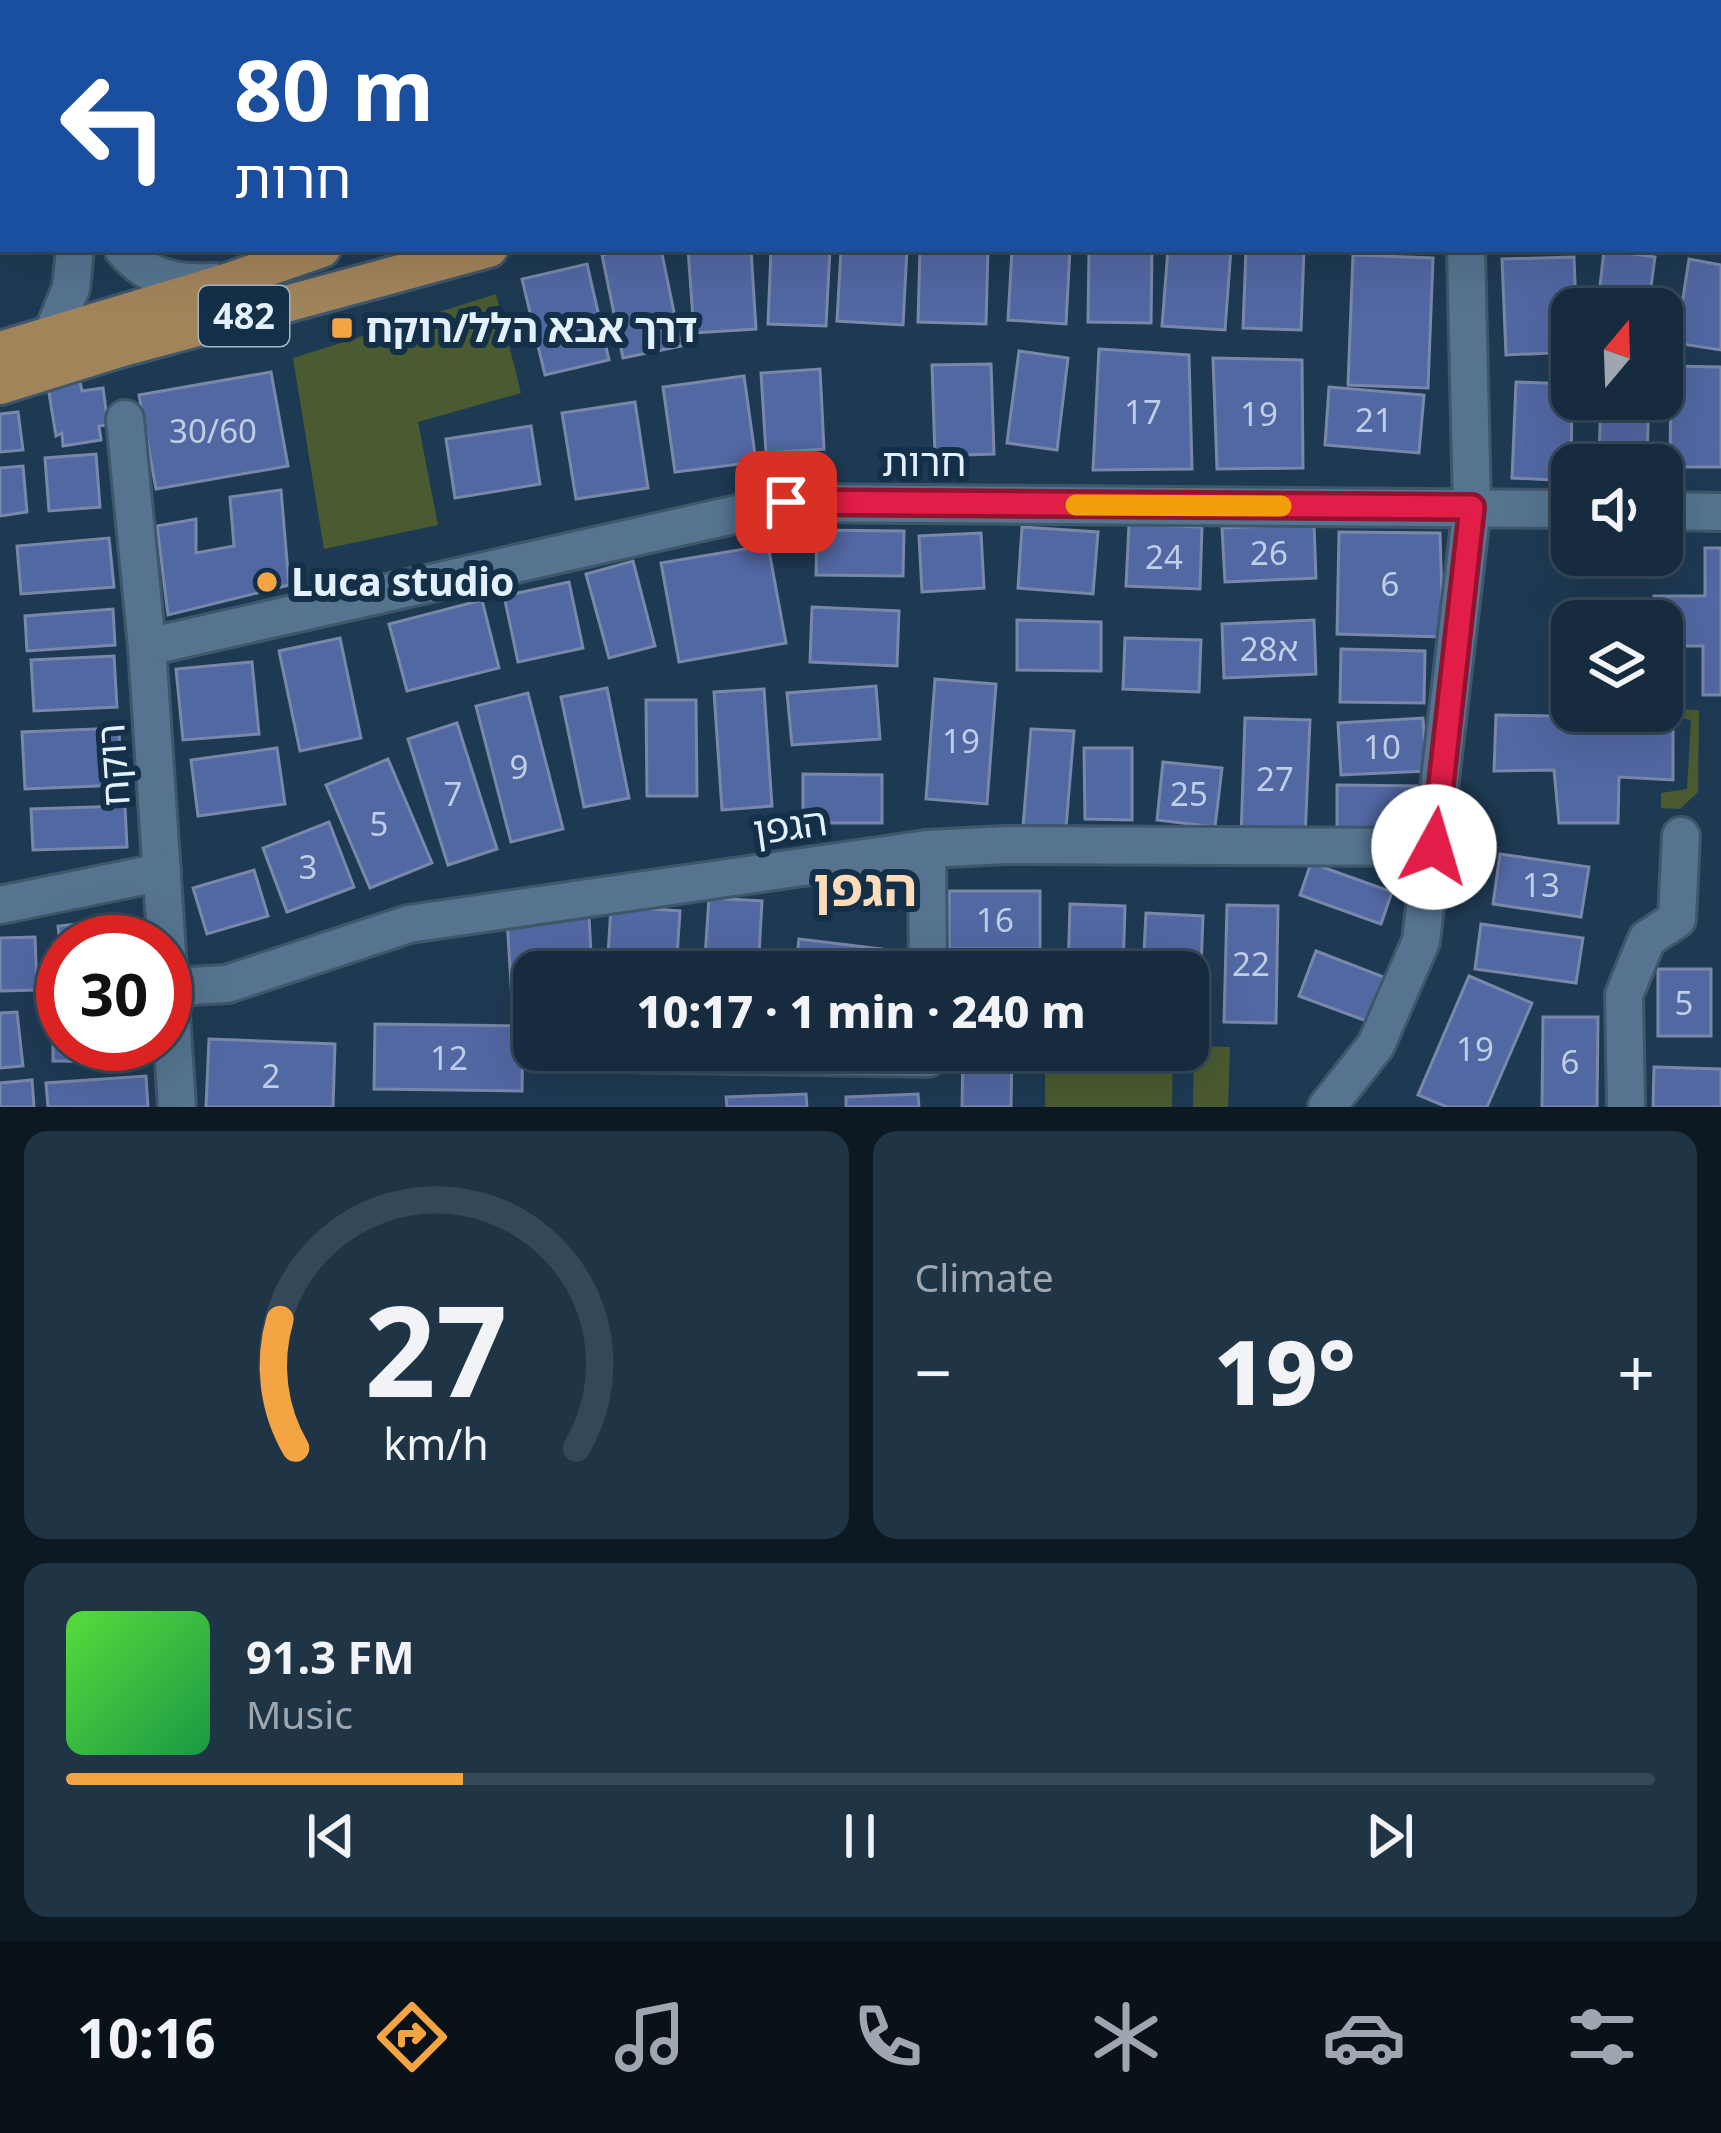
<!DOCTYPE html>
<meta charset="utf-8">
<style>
body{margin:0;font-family:"Noto Sans","Noto Sans Hebrew",sans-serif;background:#1f3445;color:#f1f3f6;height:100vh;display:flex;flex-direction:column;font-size:45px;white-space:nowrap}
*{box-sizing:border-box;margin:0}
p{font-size:39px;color:#9ea7b0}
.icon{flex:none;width:66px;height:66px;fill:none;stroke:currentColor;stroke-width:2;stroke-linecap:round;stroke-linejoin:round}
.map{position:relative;height:1107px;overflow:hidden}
.drawer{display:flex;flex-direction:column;gap:24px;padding:24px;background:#0c1822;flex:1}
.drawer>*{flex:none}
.guide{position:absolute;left:0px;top:0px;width:1722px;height:252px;box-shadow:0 12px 48px #0002,0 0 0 3px #354858;background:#1a4fa0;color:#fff;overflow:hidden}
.needle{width:78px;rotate:19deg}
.fabs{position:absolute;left:1551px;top:288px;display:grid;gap:24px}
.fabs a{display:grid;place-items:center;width:132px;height:132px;border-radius:24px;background:#162c3e;box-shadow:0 12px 48px #0002,0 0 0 3px #354858;font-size:60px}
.speed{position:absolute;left:36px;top:915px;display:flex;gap:24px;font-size:60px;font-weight:700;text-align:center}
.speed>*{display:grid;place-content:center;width:156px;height:156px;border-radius:50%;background:#162c3e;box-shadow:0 12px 48px #0002,0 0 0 3px #354858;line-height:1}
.speed .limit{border:18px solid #d22;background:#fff;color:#111}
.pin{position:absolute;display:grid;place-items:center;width:102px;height:102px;color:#fff;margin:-51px;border-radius:24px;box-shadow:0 6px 18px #0006}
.me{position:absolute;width:132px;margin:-66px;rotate:6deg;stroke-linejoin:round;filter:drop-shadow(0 0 9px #0008)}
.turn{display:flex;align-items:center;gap:42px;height:252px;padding:0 36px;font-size:54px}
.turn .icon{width:156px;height:156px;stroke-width:2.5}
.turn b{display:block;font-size:84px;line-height:102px}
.big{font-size:90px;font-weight:800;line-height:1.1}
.drawer .widget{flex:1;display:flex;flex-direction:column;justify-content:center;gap:18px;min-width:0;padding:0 42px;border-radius:24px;background:#1f3445}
.drawer .dial{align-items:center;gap:0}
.dial svg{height:312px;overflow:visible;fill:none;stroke:#354858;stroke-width:7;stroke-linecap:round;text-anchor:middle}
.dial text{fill:#f1f3f6;stroke:none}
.song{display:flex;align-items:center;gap:36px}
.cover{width:144px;height:144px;border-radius:18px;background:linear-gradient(135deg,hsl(110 70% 55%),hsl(140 70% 35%))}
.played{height:12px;border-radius:6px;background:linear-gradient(90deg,#f4a443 25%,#354858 25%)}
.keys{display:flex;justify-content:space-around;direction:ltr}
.heat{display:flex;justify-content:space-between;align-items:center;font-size:66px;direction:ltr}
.drawer .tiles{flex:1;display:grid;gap:24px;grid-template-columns:1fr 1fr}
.widget:last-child{grid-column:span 2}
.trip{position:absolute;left:513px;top:951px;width:696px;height:120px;border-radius:24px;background:#162c3e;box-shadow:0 12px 48px #0002,0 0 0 3px #354858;font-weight:800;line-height:120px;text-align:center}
.tabs{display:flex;height:192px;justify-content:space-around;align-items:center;background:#091219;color:#9ea7b0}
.tabs .icon{width:84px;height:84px}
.tabs .selected{color:#f4a443}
.tabs b{font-size:54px;color:#f1f3f6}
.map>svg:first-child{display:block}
</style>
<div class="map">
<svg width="1721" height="1107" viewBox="0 0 1721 1107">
<rect width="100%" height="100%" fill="#1e3a53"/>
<g fill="#4a5b31">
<path d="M 496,294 L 521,393 L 418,422 L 438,525 L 324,549 L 293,358 Z"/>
<path d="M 1676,709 L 1699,710 L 1698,792 L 1680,809 L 1661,808 L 1661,793 L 1687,789 L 1691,720 L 1675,717 Z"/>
<path d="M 1194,1046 L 1230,1047 L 1228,1107 L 1193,1107 Z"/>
<path d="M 1045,1050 L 1173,1050 L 1172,1107 L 1045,1107 Z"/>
</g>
<g fill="#5268a3" stroke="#7987aa" stroke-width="3">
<rect x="1298" y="0" width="95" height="3"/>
<path d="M 631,249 L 661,249 L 681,346 L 623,358 L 602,255 Z"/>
<path d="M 688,249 L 751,249 L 756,329 L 694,333 Z"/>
<path d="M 771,249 L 830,249 L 826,326 L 768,324 Z"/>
<path d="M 841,249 L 907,249 L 903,325 L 837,321 Z"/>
<path d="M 920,249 L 988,249 L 986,324 L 918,322 Z"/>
<path d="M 1012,249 L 1070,249 L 1066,324 L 1008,320 Z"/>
<path d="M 1089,249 L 1152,249 L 1151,323 L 1088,322 Z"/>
<path d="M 1168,249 L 1231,249 L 1225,330 L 1162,326 Z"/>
<path d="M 1246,249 L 1304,249 L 1301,330 L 1243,328 Z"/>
<path d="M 1604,250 L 1655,257 L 1648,309 L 1598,304 Z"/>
<path d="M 1353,255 L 1433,258 L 1428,388 L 1348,385 Z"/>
<path d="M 1574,257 L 1576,309 L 1572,309 L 1572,352 L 1506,355 L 1502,259 Z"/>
<path d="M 1689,259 L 1721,265 L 1721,350 L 1676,343 Z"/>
<path d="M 587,264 L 609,360 L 545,375 L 522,279 Z"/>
<path d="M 1099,349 L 1189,355 L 1192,469 L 1093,470 Z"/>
<path d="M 1019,351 L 1068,358 L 1057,450 L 1007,443 Z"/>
<path d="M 1213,358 L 1302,360 L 1303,468 L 1217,469 Z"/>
<path d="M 991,364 L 994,454 L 935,456 L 932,365 Z"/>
<path d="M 1671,366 L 1721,367 L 1721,467 L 1670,467 Z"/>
<path d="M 820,369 L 824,449 L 766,453 L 761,373 Z"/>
<path d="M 271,372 L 288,466 L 156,489 L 139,395 Z"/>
<path d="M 744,376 L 756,462 L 675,472 L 663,387 Z"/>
<path d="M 80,382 L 82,391 L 103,388 L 108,425 L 99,426 L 101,440 L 63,446 L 62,433 L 56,436 L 48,387 Z"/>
<path d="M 1516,382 L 1572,384 L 1571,481 L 1512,478 Z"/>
<path d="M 1329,387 L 1424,395 L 1419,453 L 1325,445 Z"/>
<path d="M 1601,399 L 1649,399 L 1647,457 L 1599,455 Z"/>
<path d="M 635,402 L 648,488 L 576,499 L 562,413 Z"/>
<path d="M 18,412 L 23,450 L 0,452 L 0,414 Z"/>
<path d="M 531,426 L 540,484 L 455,498 L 446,439 Z"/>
<path d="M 96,454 L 100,507 L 49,511 L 45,458 Z"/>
<path d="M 23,466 L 27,512 L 0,516 L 0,468 Z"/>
<path d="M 281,490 L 289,585 L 168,615 L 157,526 L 196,519 L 196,553 L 234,546 L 230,497 Z"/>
<path d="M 1129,524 L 1202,527 L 1200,589 L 1126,586 Z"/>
<path d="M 1314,524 L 1316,578 L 1225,582 L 1222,528 Z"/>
<path d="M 1022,527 L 1098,532 L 1093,594 L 1018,588 Z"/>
<path d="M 817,530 L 904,531 L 903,576 L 816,575 Z"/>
<path d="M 1339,532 L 1440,533 L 1443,637 L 1337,634 Z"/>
<path d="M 981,533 L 984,588 L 922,592 L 919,536 Z"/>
<path d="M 109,538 L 114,587 L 21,594 L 17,546 Z"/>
<path d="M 768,545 L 786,643 L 679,662 L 661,563 Z"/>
<path d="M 1705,548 L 1721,548 L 1721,695 L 1703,695 L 1703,646 L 1662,646 L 1662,621 L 1654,621 L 1654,596 L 1705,596 Z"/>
<path d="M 633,561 L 655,646 L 609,658 L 586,574 Z"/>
<path d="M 569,582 L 583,648 L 518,662 L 504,596 Z"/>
<path d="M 482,600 L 499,668 L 407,691 L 389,624 Z"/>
<path d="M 812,607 L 899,611 L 897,666 L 810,662 Z"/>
<path d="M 113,609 L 115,645 L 27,651 L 25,616 Z"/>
<path d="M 1017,620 L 1101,622 L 1101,671 L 1017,670 Z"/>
<path d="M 1314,620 L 1316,674 L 1224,678 L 1222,624 Z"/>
<path d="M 340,638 L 361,738 L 300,751 L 279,651 Z"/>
<path d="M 1125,638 L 1201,640 L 1199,692 L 1123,689 Z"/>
<path d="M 1341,649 L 1425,651 L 1424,703 L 1340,702 Z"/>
<path d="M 114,656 L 117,707 L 34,711 L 31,660 Z"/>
<path d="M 252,662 L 259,734 L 183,740 L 176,669 Z"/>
<path d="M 1557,669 L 1572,669 L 1572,711 L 1623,711 L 1623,722 L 1673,724 L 1673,780 L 1619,777 L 1618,823 L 1559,823 L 1554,770 L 1494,771 L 1496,715 L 1557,716 Z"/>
<path d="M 935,679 L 996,684 L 987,804 L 926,799 Z"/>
<path d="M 876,686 L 880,739 L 792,745 L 787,693 Z"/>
<path d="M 607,688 L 629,798 L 584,807 L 561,697 Z"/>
<path d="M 764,689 L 772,806 L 722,810 L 714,692 Z"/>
<path d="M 528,693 L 563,829 L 511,842 L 476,706 Z"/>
<path d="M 646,700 L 696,700 L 697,796 L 647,796 Z"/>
<path d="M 1245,718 L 1310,720 L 1305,840 L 1241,837 Z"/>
<path d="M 1423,718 L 1426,771 L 1341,775 L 1338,723 Z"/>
<path d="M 457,723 L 497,849 L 448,865 L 408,739 Z"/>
<path d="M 119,728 L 121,785 L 25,789 L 22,732 Z"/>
<path d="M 1031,729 L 1074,731 L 1066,828 L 1023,827 Z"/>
<path d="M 277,748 L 285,804 L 198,816 L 191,760 Z"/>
<path d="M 1084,748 L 1132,748 L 1132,820 L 1085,819 Z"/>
<path d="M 388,759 L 432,863 L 370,888 L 326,785 Z"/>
<path d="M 1163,762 L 1222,768 L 1215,827 L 1157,820 Z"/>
<path d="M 803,774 L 882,775 L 882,823 L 803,823 Z"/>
<path d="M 1337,785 L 1422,786 L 1421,839 L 1337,838 Z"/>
<path d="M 125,806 L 127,847 L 33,850 L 31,809 Z"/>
<path d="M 329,822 L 354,887 L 287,912 L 263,848 Z"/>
<path d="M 1500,854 L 1589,867 L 1581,917 L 1493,904 Z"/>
<path d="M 1311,863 L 1392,892 L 1381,924 L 1300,895 Z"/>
<path d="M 254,870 L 268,916 L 207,934 L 193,888 Z"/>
<rect x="949" y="891" width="91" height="58"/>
<path d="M 709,898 L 762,901 L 758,972 L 704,972 Z"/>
<path d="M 1070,904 L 1125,906 L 1123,972 L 1068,972 Z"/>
<path d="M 1227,905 L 1278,906 L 1276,1023 L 1224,1022 Z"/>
<path d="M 611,906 L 680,911 L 676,972 L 607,972 Z"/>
<path d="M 1146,913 L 1203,916 L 1199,1022 L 1188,1022 L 1188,972 L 1143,972 Z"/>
<path d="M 589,915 L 592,972 L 534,972 L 534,999 L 512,1001 L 507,919 Z"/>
<path d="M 123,919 L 126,942 L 63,942 L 63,971 L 58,926 Z"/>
<path d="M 1481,924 L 1583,938 L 1576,983 L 1475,969 Z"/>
<path d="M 35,937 L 37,990 L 0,991 L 0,938 Z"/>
<path d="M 799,939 L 882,949 L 879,972 L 795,972 Z"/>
<path d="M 1316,951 L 1389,979 L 1372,1023 L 1299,996 Z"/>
<rect x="1658" y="969" width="53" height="67"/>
<path d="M 1469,976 L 1532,1003 L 1487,1107 L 1447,1107 L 1418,1095 Z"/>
<path d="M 17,1012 L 23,1066 L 0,1068 L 0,1013 Z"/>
<path d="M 53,1013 L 63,1013 L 63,1044 L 144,1044 L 144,1062 L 53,1061 Z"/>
<path d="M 1543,1017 L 1598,1017 L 1597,1107 L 1542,1107 Z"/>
<path d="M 375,1024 L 523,1026 L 522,1091 L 374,1089 Z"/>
<path d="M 209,1039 L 335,1044 L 333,1107 L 206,1107 Z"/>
<path d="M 963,1051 L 1012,1051 L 1011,1107 L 962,1107 Z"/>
<path d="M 1654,1067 L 1721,1069 L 1721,1107 L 1653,1107 Z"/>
<path d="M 146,1076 L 148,1107 L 48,1107 L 46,1083 Z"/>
<path d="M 32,1080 L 34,1107 L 0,1107 L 0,1083 Z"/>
<path d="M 806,1094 L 807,1107 L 727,1107 L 726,1097 Z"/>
<path d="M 918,1094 L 919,1107 L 846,1107 L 846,1097 Z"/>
</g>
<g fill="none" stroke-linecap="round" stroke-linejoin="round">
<g stroke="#3f576b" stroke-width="42">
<g id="minor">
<path d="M 103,3 L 103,0"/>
<path d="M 435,3 L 447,0"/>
<path d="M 1477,3 L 1478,0"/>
<path d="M 0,57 L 3,56"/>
<path d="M 123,249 C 148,279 176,284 214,282"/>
<path d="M 52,335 L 71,288 L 75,249"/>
<path d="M 125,419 L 147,647 L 177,1107"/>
<path d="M 1662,511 L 1721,512"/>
<path d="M 147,647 L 786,503 L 1572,509"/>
<path d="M 927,849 L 928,972"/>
<path d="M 0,905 L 162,872"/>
<path d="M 171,987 L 227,984 L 409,924 L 927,849 L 1006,845 L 1434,847"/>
<path d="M 619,1053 L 928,1058 L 928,1050"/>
<path d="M 1327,1107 L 1376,1045 L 1421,941 L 1472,507 L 1466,249"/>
<path d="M 1626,1107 L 1624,995 L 1647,939 L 1677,919 L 1681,836"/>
</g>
</g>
<g stroke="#3f576b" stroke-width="42">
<g id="major">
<path d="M 1719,140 L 1721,140"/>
<path d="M 1719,199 L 1721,199"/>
<path d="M 0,350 L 229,281 L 322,249"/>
<path d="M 0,386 L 116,350 L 489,249"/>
</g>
</g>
<use href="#minor" stroke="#567490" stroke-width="36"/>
<use href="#major" stroke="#a2845b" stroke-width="36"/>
</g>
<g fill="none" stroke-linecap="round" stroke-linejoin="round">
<g stroke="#92132f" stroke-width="30">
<path id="route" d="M 786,502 L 1472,507 L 1434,847"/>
</g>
<use href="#route" stroke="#e11d48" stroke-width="21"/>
<path stroke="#f59e0b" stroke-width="21" d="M 1076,505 L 1281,506"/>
</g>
<g fill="#f4a443" stroke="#143048" stroke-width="4.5">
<rect x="330" y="316" width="24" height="24" rx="6"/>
<circle cx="267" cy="582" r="12"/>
</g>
<g text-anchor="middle" stroke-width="12" stroke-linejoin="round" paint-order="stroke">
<g font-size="33" fill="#bfcee6">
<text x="1143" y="424">17</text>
<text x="1259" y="426">19</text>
<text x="1374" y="432">21</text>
<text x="213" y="443">30/60</text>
<text x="1269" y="565">26</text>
<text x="1164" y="569">24</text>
<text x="1390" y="596">6</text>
<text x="1269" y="661">28א</text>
<text x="961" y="753">19</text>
<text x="1382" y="759">10</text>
<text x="519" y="779">9</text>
<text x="1275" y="791">27</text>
<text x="453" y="806">7</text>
<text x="1189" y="806">25</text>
<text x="379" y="836">5</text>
<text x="308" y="879">3</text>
<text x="1541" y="897">13</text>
<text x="995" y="932">16</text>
<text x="1251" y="976">22</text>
<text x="1684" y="1015">5</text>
<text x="1475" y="1061">19</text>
<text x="449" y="1070">12</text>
<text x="1570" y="1074">6</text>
<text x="271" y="1088">2</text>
</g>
<rect fill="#143048" stroke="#a5b6c7" stroke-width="3" x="199" y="286" width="90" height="60" rx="9"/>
<g font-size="36" font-weight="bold" fill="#e3f0fd">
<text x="244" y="329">482</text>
</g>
<g font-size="39" font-weight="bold" fill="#e3f0fd" stroke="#143048" text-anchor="start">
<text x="366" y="342">דרך אבא הלל/רוקח</text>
<text x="291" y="596">Luca studio</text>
</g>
<g font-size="39" fill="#e3f0fd" stroke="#143048">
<text x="924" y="476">חרות</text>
<text transform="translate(113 765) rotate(-94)" y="14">רוקח</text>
<text transform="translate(790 826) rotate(-8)" y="14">הגפן</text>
</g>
<g font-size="51" font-weight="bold" fill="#fedcb9" stroke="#143048">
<text x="865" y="906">הגפן</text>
</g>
</g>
</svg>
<div class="fabs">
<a><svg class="needle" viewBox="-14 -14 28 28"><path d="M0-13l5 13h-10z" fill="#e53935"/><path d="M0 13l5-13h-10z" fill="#9ea7b0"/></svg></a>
<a><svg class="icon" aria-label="sound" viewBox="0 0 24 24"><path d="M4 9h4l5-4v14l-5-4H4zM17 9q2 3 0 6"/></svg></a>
<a><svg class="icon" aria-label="layers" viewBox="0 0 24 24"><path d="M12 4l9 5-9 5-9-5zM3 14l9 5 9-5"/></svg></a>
</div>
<div class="speed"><div class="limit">30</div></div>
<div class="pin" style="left:786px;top:502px;background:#d93025"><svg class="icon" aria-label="arrive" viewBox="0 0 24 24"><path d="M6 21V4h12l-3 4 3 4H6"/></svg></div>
<svg class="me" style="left:1434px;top:847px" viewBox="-20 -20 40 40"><circle r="19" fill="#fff"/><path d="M0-13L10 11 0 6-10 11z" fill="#e11d48"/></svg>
<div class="trip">10:17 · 1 min · 240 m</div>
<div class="guide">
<div class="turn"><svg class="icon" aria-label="left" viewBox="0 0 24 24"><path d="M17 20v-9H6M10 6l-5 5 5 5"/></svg><div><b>80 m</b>חרות</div></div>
</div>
</div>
<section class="drawer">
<div class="tiles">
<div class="widget dial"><svg viewBox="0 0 100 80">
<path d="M14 69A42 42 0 1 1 86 69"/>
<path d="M14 69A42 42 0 0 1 10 36" stroke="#f4a443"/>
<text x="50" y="56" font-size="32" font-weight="700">27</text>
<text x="50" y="72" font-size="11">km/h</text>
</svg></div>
<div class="widget"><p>Climate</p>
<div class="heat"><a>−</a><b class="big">19°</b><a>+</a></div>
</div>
<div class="widget">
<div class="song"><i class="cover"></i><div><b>91.3 FM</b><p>Music</p></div></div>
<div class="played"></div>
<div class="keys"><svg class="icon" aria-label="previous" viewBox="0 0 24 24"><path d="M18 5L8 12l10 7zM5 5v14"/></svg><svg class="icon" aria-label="pause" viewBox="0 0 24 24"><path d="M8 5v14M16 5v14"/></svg><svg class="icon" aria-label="next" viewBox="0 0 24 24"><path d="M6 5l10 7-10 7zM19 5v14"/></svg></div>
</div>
</div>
</section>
<nav class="tabs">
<b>10:16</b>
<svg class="icon selected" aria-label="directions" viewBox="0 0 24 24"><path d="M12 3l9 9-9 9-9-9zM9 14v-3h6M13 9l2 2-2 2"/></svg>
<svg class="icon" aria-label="music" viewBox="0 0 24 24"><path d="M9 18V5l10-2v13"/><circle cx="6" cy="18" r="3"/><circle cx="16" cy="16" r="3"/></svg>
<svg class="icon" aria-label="phone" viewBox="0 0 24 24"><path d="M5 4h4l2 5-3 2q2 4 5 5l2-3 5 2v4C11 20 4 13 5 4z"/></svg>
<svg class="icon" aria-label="climate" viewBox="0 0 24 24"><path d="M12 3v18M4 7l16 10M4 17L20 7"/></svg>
<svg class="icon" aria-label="car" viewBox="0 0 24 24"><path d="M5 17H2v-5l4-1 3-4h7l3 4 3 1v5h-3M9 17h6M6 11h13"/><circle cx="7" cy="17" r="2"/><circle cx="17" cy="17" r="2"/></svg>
<svg class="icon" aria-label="filters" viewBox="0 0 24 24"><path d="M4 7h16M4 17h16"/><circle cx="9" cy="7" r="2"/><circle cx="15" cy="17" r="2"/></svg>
</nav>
